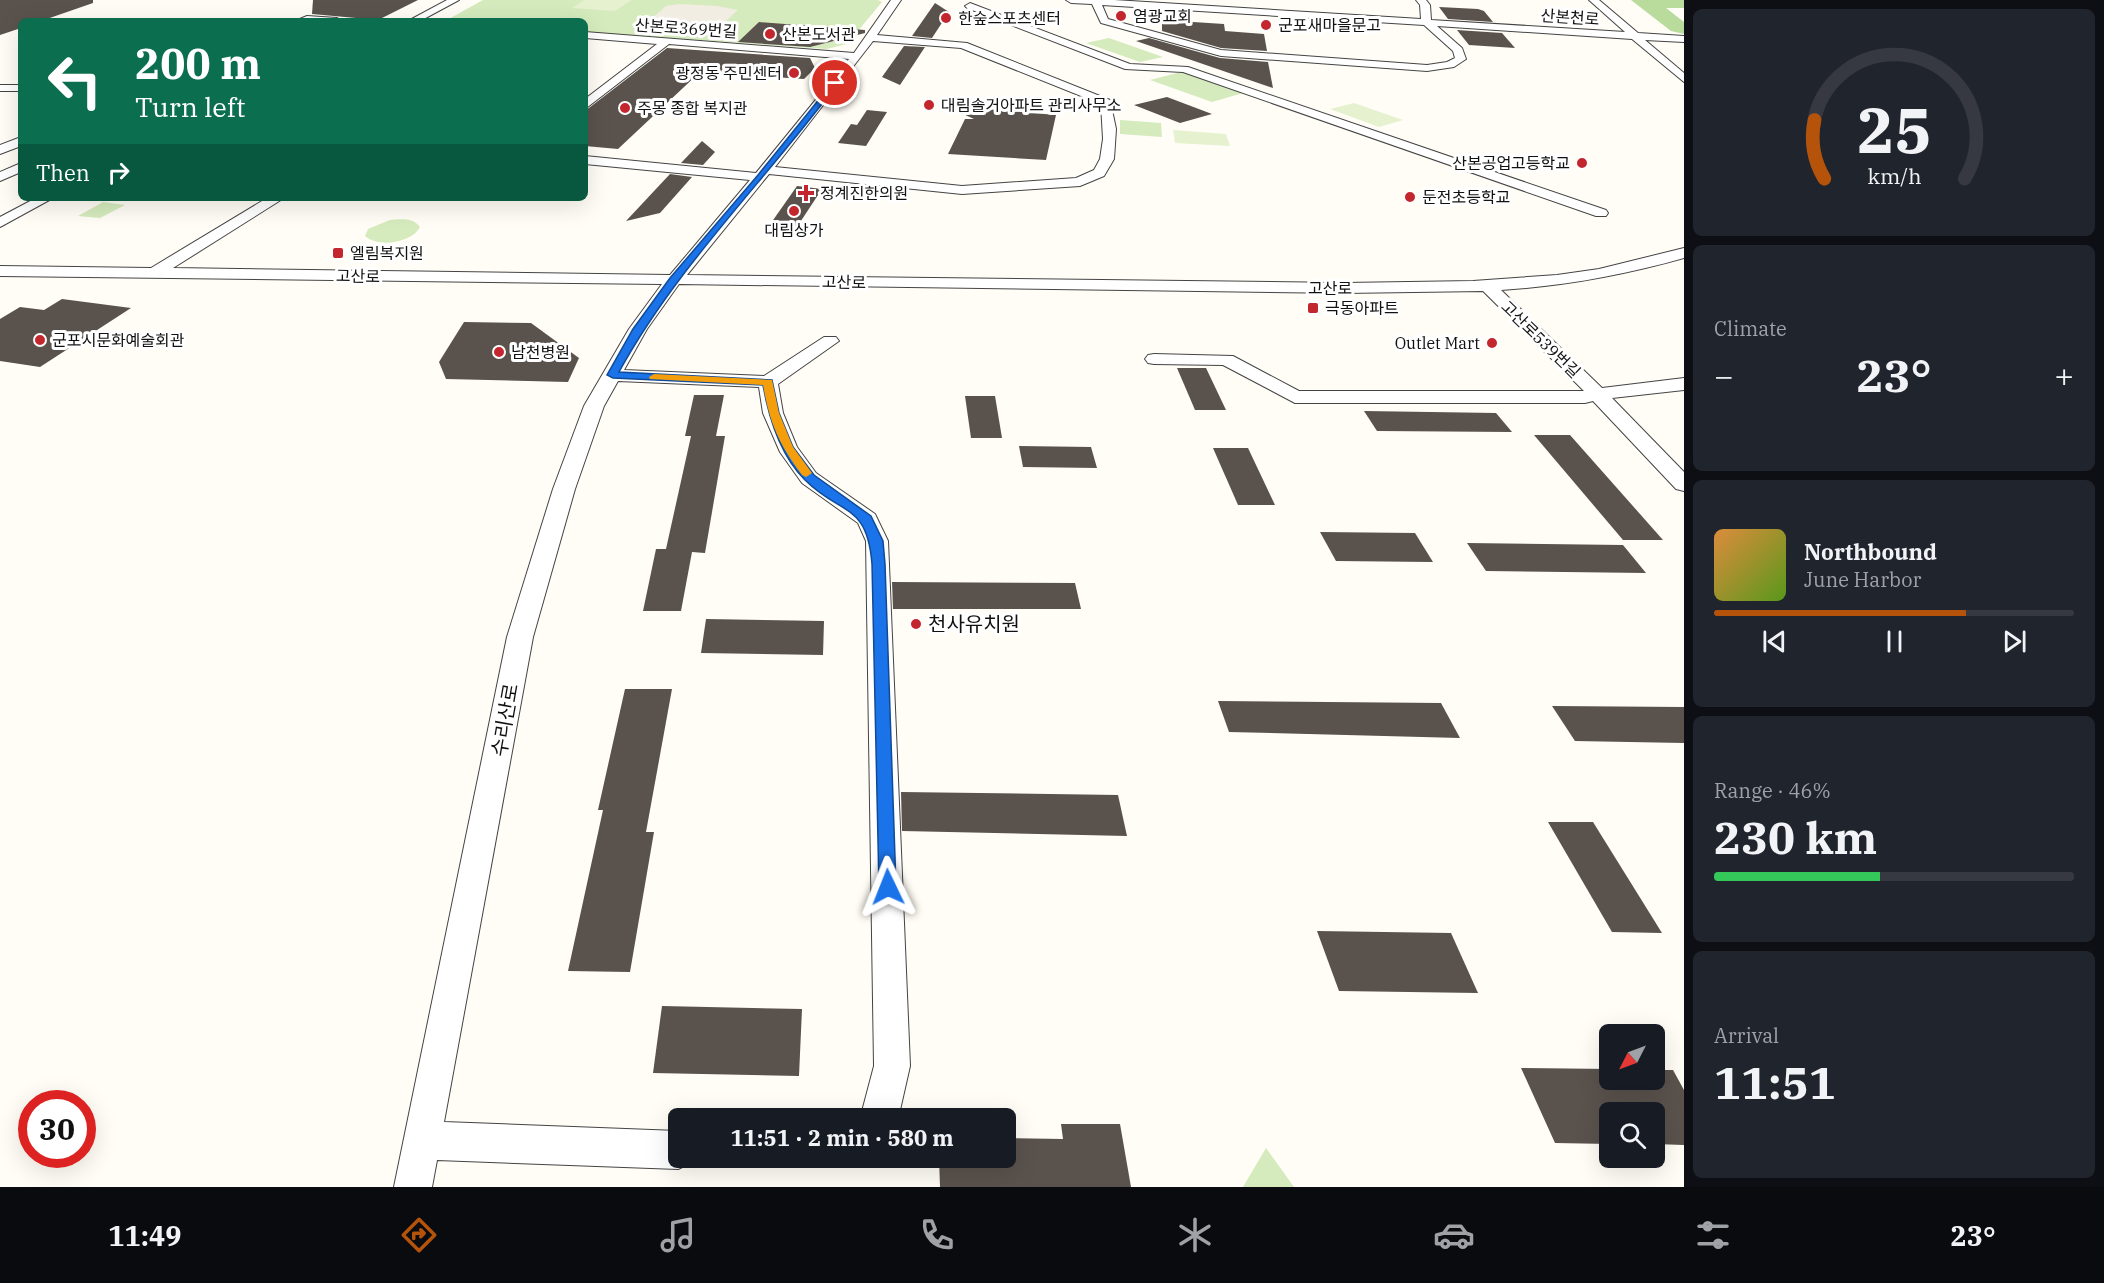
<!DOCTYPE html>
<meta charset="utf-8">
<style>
body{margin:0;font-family:"IBM Plex Serif","Noto Sans KR",serif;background:#20242c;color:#f1f3f6;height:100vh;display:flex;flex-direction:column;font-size:22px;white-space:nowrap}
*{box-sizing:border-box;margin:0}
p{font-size:20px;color:#9ea1a6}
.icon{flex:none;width:33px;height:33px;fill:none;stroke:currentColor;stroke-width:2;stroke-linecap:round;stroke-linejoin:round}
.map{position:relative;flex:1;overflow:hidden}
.sheet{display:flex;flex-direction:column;gap:9px;padding:9px;background:#0d0f14;width:420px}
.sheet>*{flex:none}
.top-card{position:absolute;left:18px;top:18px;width:570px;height:183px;border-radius:9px;box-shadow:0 6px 24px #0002;background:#0b6e4f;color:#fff;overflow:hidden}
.needle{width:39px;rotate:228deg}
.tools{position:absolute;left:1599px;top:1024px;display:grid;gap:12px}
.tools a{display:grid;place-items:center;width:66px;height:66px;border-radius:9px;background:#171b24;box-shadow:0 6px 24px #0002;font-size:30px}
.speed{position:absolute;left:18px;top:1090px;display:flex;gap:12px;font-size:30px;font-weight:700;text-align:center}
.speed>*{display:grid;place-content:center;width:78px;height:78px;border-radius:50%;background:#171b24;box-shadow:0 6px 24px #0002;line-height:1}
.speed .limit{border:9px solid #d22;background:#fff;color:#111}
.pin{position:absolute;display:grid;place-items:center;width:51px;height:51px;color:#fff;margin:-26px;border:3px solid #fff;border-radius:50%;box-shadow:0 2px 6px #0007}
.me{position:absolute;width:66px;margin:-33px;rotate:358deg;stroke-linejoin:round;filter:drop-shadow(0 0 4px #0008)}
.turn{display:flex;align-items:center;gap:21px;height:126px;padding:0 18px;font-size:27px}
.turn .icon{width:78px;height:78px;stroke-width:2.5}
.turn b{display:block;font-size:42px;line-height:51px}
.then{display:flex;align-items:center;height:57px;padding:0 18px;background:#0003;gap:12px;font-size:22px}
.big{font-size:45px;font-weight:700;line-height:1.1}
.sheet .widget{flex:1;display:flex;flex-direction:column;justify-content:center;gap:9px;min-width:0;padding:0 21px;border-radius:9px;background:#20242c}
.sheet .dial{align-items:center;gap:0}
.dial svg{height:156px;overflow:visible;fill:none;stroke:#363941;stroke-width:7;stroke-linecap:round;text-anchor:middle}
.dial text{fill:#f1f3f6;stroke:none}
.song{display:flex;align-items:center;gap:18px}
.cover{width:72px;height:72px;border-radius:9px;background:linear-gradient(135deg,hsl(30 70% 55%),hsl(90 70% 35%))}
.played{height:6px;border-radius:3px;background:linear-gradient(90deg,#b45309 70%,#363941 70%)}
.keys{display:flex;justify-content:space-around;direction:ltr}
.heat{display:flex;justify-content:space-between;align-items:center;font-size:33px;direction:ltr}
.charge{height:9px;border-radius:4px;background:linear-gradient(90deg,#34c759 46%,#363941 0)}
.trip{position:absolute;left:668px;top:1108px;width:348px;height:60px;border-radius:9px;background:#171b24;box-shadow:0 6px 24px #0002;font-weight:700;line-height:60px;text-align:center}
.dock{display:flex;height:96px;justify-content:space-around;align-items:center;background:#090b0e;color:#9ea1a6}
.dock .icon{width:42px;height:42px}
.dock .active{color:#b45309}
.dock b{font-size:27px;color:#f1f3f6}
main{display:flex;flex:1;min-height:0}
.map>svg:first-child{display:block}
</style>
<main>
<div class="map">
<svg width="1684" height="1187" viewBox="0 0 1684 1187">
<rect width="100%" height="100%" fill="#fffdf5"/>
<g fill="#d5ebbd">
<path d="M 483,0 L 878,0 L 882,2 L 847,44 L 827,49 L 585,32 L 585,21 L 447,20 Z"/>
<path d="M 1109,38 L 1163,57 L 1140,62 L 1086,43 Z"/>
<path d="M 1181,72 L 1243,93 L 1212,102 L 1150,80 Z"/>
<path d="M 1120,120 L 1161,123 L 1162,137 L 1120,134 Z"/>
<path d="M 103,202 L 125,205 L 100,218 L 78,216 Z"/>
<path d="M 390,220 C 400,219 413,217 420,227 C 412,243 378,248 365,236 L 368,229 Z"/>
<path d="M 1266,1148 L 1294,1187 L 1243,1187 Z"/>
</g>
<path fill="#b9dc9c" d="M 1631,0 L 1684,0 L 1684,8 L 1666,8 L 1684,22 L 1684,34 L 1671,31 Z"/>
<g fill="#e6f2cf">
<path d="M 584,0 L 632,0 L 615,11 L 572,8 Z"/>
<path d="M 1354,103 L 1403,120 L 1379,127 L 1330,109 Z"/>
<path d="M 1173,130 L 1226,134 L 1230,146 L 1175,143 Z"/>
</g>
<path fill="#f1ede2" d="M 680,4 L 717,6 L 738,10 L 726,21 L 704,26 L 665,24 L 651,19 L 666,6 Z"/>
<g fill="#5a524d">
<path d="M 0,0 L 93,0 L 93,3 L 41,21 L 21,21 L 21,28 L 0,35 Z"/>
<path d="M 313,0 L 418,0 L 378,20 L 312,14 Z"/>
<path d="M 935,3 L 949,12 L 932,38 L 912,36 Z"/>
<path d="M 1439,7 L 1478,9 L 1484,11 L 1493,22 L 1448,19 Z"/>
<path d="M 1162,20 L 1224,24 L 1225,31 L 1264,34 L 1267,51 L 1221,48 L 1162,31 Z"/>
<path d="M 759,22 L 865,30 L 865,33 L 810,47 L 738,42 Z"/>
<path d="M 1457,30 L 1502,33 L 1515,48 L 1469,45 Z"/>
<path d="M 1149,38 L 1220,58 L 1268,62 L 1273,88 L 1136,41 Z"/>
<path d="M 904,46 L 925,47 L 900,85 L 882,77 Z"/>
<path d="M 667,48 L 810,58 L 815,68 L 804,79 L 700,72 L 618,149 L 585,146 L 585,111 Z"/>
<path d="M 1167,97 L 1212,114 L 1180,123 L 1134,105 Z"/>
<path d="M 951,106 L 1056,115 L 1046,160 L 948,154 L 965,119 L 974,119 L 950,108 Z"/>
<path d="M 867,110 L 887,112 L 866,146 L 838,143 L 851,124 L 857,125 Z"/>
<path d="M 702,141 L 715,152 L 703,165 L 681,163 Z"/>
<path d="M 670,174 L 692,177 L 660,213 L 626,221 Z"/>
<path d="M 797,186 L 822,189 L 791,236 L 764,233 Z"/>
<path d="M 62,299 L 131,308 L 40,367 L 0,361 L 0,319 L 20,307 L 44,310 Z"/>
<path d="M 464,322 L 531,323 L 579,358 L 568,382 L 446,379 L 439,362 Z"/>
<path d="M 1177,368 L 1206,368 L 1226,410 L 1195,410 Z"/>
<path d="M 694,395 L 724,395 L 716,436 L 725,436 L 705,553 L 692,552 L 681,611 L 643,611 L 656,549 L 666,549 L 691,436 L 685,436 Z"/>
<path d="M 965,396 L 995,396 L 1002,438 L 971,438 Z"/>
<path d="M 1364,411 L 1496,413 L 1512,432 L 1377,431 Z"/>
<path d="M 1534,435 L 1570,435 L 1663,540 L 1623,540 Z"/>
<path d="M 1019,446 L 1091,447 L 1097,468 L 1023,467 Z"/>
<path d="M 1213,448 L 1248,448 L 1275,505 L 1238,505 Z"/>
<path d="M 1320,532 L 1415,533 L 1433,562 L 1336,561 Z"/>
<path d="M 1467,543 L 1623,545 L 1646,573 L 1486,571 Z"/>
<path d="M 892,582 L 1075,583 L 1081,609 L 893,609 Z"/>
<path d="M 706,619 L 824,621 L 823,655 L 701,653 Z"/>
<path d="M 625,689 L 672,689 L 646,832 L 654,832 L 630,972 L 568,971 L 603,810 L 598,810 Z"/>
<path d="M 1218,701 L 1441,703 L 1460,738 L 1229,732 Z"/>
<path d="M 1552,706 L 1684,707 L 1684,743 L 1575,741 Z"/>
<path d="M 901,792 L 1118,795 L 1127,836 L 902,831 Z"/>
<path d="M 1548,822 L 1593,822 L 1662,933 L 1612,932 Z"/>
<path d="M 1317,931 L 1451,933 L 1478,993 L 1339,991 Z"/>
<path d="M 662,1006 L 802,1009 L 799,1076 L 653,1073 Z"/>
<path d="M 1521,1068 L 1610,1069 L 1610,1080 L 1654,1080 L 1654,1070 L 1673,1070 L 1684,1090 L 1684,1145 L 1654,1144 L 1654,1113 L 1610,1113 L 1610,1144 L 1555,1143 Z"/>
<path d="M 1061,1124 L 1120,1124 L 1131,1187 L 940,1187 L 939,1158 L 1005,1158 L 1005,1138 L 1063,1139 Z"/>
</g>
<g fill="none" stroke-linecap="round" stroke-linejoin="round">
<g stroke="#444" stroke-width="2">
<g id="minor">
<path d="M 447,0 L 459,0 L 420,21 L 408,21 Z"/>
<path d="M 891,0 L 901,0 L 877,35 L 967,43 L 1110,100 L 1116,129 L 1114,159 L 1104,176 L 1080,186 L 962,194 L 769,174 L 687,275 L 1344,283 L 1473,281 L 1557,275 L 1599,269 L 1684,248 L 1684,258 C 1624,275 1564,286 1501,290 L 1602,388 L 1684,378 L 1684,390 L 1612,398 L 1684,472 L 1684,491 L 1676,489 L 1593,401 L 1585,403 L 1295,403 L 1223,365 L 1154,364 L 1148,363 L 1145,359 L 1148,355 L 1154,354 L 1233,356 L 1299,391 L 1584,391 L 1483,291 L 1344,293 L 679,284 L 647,329 L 624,370 L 764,376 L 824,337 L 836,337 L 839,341 L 778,384 L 783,413 L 797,447 L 816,473 L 875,514 L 888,541 L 910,1066 L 898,1119 L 860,1119 L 874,1066 L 866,541 L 858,523 L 802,483 L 780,452 L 763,413 L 759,387 L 618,381 L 604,406 L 575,489 L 533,637 L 444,1122 L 678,1131 L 678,1158 L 694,1158 L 691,1163 L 678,1169 L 437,1160 L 432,1187 L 394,1187 L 507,637 L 553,489 L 584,406 L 629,329 L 662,284 L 0,276 L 0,266 L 151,268 L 267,198 L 284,198 L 173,268 L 670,275 L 750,180 L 585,164 L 585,156 L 756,173 L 849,59 L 669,44 L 585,109 L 585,99 L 657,44 L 585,38 L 585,32 L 854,53 ZM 873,41 L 961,48 L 1101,104 L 1103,139 L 1100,159 L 1094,170 L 1076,178 L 962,186 L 775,167 Z"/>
<path d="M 1066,0 L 1114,0 L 1421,19 L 1420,5 L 1416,0 L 1426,0 L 1430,5 L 1431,20 L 1625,32 L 1589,0 L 1599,0 L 1638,33 L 1684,36 L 1684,42 L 1645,40 L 1684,73 L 1684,82 L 1632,39 L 1437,26 L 1462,48 L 1466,59 L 1454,67 L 1427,71 L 1221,56 L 1101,23 L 1092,4 L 1071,3 ZM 1102,5 L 1424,25 L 1453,51 L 1455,58 L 1447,62 L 1427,65 L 1221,50 L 1108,19 Z"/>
<path d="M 970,3 L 1130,64 L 1188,67 L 1606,210 L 1608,213 L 1606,216 L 1596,216 L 1183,72 L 1125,69 L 967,8 L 965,6 Z"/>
<path d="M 307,16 L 337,18 L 342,21 L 295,21 Z"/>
<rect x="0" y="85" width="21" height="6"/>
<path d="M 21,137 L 21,146 L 0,154 L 0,145 Z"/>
<path d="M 21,163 L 21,172 L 0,181 L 0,172 Z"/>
<path d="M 36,198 L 53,198 L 0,227 L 0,217 Z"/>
</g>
</g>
<use href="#minor" fill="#fff" fill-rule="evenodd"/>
</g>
<path fill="#1a73e8" stroke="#114b97" stroke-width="1.5" d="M 833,82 L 838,83 C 766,180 677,266 619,372 L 772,380 L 779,413 L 793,447 L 814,475 L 871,516 L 883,541 L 885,564 L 896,887 L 894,893 L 888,896 L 881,893 L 879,887 L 872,564 C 867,502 841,516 805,480 C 780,455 769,419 763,385 L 613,378 L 607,375 L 633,329 L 670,278 L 758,175 Z"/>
<path fill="#f59e0b" d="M 654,374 L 772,380 L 779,413 L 793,447 L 812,473 L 806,477 L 802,475 C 779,444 770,424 763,385 L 650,379 L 649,377 Z"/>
<g fill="#c4262e" stroke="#fff" stroke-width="2">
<circle cx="1121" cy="16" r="6"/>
<circle cx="946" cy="18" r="6"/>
<circle cx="1266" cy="25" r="6"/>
<circle cx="770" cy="34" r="6"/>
<circle cx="794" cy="73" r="6"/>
<circle cx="929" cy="105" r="6"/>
<circle cx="625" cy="108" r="6"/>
<circle cx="1582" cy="163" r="6"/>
<path d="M803 184h6v6h6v6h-6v6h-6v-6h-6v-6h6z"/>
<circle cx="1410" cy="197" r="6"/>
<circle cx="794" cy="211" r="6"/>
<rect x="332" y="247" width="12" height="12" rx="3"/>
<rect x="1307" y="302" width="12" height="12" rx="3"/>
<circle cx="40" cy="340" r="6"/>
<circle cx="1492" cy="343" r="6"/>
<circle cx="499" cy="352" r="6"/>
<circle cx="916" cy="624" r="6"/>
</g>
<g text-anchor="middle" stroke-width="6" stroke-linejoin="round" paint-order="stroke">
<g font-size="16" fill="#111" stroke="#fff" text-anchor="start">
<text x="1133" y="22">염광교회</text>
<text x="958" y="24">한숲스포츠센터</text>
<text x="1278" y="31">군포새마을문고</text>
<text x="782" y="40">산본도서관</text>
<text x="782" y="79" text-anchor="end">광정동 주민센터</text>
<text x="941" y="111">대림솔거아파트 관리사무소</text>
<text x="637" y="114">주몽 종합 복지관</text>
<text x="1570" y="169" text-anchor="end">산본공업고등학교</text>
<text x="820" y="199">정계진한의원</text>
<text x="1422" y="203">둔전초등학교</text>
<text x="794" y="236" text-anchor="middle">대림상가</text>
<text x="350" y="259">엘림복지원</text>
<text x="1325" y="314">극동아파트</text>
<text x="52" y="346">군포시문화예술회관</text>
<text x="1480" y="349" text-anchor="end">Outlet Mart</text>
<text x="511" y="358">남천병원</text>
</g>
<g font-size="16" fill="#111" stroke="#fff">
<text transform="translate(1570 17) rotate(4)" y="6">산본천로</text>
<text transform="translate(686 28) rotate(4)" y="6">산본로369번길</text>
<text transform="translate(358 276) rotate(1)" y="6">고산로</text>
<text transform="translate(844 282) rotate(1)" y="6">고산로</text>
<text x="1330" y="294">고산로</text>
<text transform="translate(1541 339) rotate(44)" y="6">고산로539번길</text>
</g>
<g font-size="20" fill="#111" stroke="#fff" text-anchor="start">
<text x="928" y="631">천사유치원</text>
</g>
<g font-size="20" fill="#111" stroke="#fff">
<text transform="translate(505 720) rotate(-80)" y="7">수리산로</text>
</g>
</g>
</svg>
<div class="tools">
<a><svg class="needle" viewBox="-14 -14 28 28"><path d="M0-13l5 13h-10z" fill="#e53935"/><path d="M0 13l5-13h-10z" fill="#9ea1a6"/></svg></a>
<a><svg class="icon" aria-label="search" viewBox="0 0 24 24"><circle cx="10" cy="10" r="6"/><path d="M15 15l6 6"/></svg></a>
</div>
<div class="speed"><div class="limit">30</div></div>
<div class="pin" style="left:835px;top:83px;background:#d93025"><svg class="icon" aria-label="arrive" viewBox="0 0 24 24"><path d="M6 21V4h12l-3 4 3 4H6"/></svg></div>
<svg class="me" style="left:888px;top:887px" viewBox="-20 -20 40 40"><path d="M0-17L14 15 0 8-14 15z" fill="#1a73e8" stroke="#fff" stroke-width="4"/></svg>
<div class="trip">11:51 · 2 min · 580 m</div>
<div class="top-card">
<div class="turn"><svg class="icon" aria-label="left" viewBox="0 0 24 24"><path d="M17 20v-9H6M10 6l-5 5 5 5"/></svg><div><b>200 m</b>Turn left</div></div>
<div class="then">Then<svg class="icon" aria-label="right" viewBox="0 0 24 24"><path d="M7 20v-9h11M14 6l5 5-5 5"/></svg></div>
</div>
</div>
<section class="sheet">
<div class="widget dial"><svg viewBox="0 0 100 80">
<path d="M14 69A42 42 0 1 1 86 69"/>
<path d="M14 69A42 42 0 0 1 9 39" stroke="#b45309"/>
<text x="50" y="56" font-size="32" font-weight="700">25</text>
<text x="50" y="72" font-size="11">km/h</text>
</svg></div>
<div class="widget"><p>Climate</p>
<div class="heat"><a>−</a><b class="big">23°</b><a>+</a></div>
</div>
<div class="widget">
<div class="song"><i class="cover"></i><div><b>Northbound</b><p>June Harbor</p></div></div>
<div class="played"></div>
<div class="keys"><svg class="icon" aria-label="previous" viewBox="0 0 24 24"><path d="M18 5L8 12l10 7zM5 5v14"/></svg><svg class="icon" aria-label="pause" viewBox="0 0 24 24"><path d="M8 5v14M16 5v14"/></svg><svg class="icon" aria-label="next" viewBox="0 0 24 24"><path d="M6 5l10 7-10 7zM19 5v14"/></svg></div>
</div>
<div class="widget"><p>Range · 46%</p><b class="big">230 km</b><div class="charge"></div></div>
<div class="widget"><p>Arrival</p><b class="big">11:51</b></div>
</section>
</main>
<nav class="dock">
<b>11:49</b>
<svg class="icon active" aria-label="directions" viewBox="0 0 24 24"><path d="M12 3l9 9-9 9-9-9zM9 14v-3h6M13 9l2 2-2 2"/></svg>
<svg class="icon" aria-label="music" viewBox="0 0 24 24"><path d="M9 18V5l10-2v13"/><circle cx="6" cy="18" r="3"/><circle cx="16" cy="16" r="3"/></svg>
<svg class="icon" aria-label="phone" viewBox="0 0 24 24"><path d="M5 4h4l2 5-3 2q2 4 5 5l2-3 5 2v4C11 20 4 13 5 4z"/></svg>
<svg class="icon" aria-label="climate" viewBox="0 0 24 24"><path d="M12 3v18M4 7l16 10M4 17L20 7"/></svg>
<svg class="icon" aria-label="car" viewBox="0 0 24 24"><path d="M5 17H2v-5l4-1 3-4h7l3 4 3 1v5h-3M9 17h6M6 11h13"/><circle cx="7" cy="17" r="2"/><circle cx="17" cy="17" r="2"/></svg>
<svg class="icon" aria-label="filters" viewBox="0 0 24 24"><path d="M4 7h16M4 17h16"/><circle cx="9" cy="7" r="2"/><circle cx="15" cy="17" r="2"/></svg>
<b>23°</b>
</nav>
